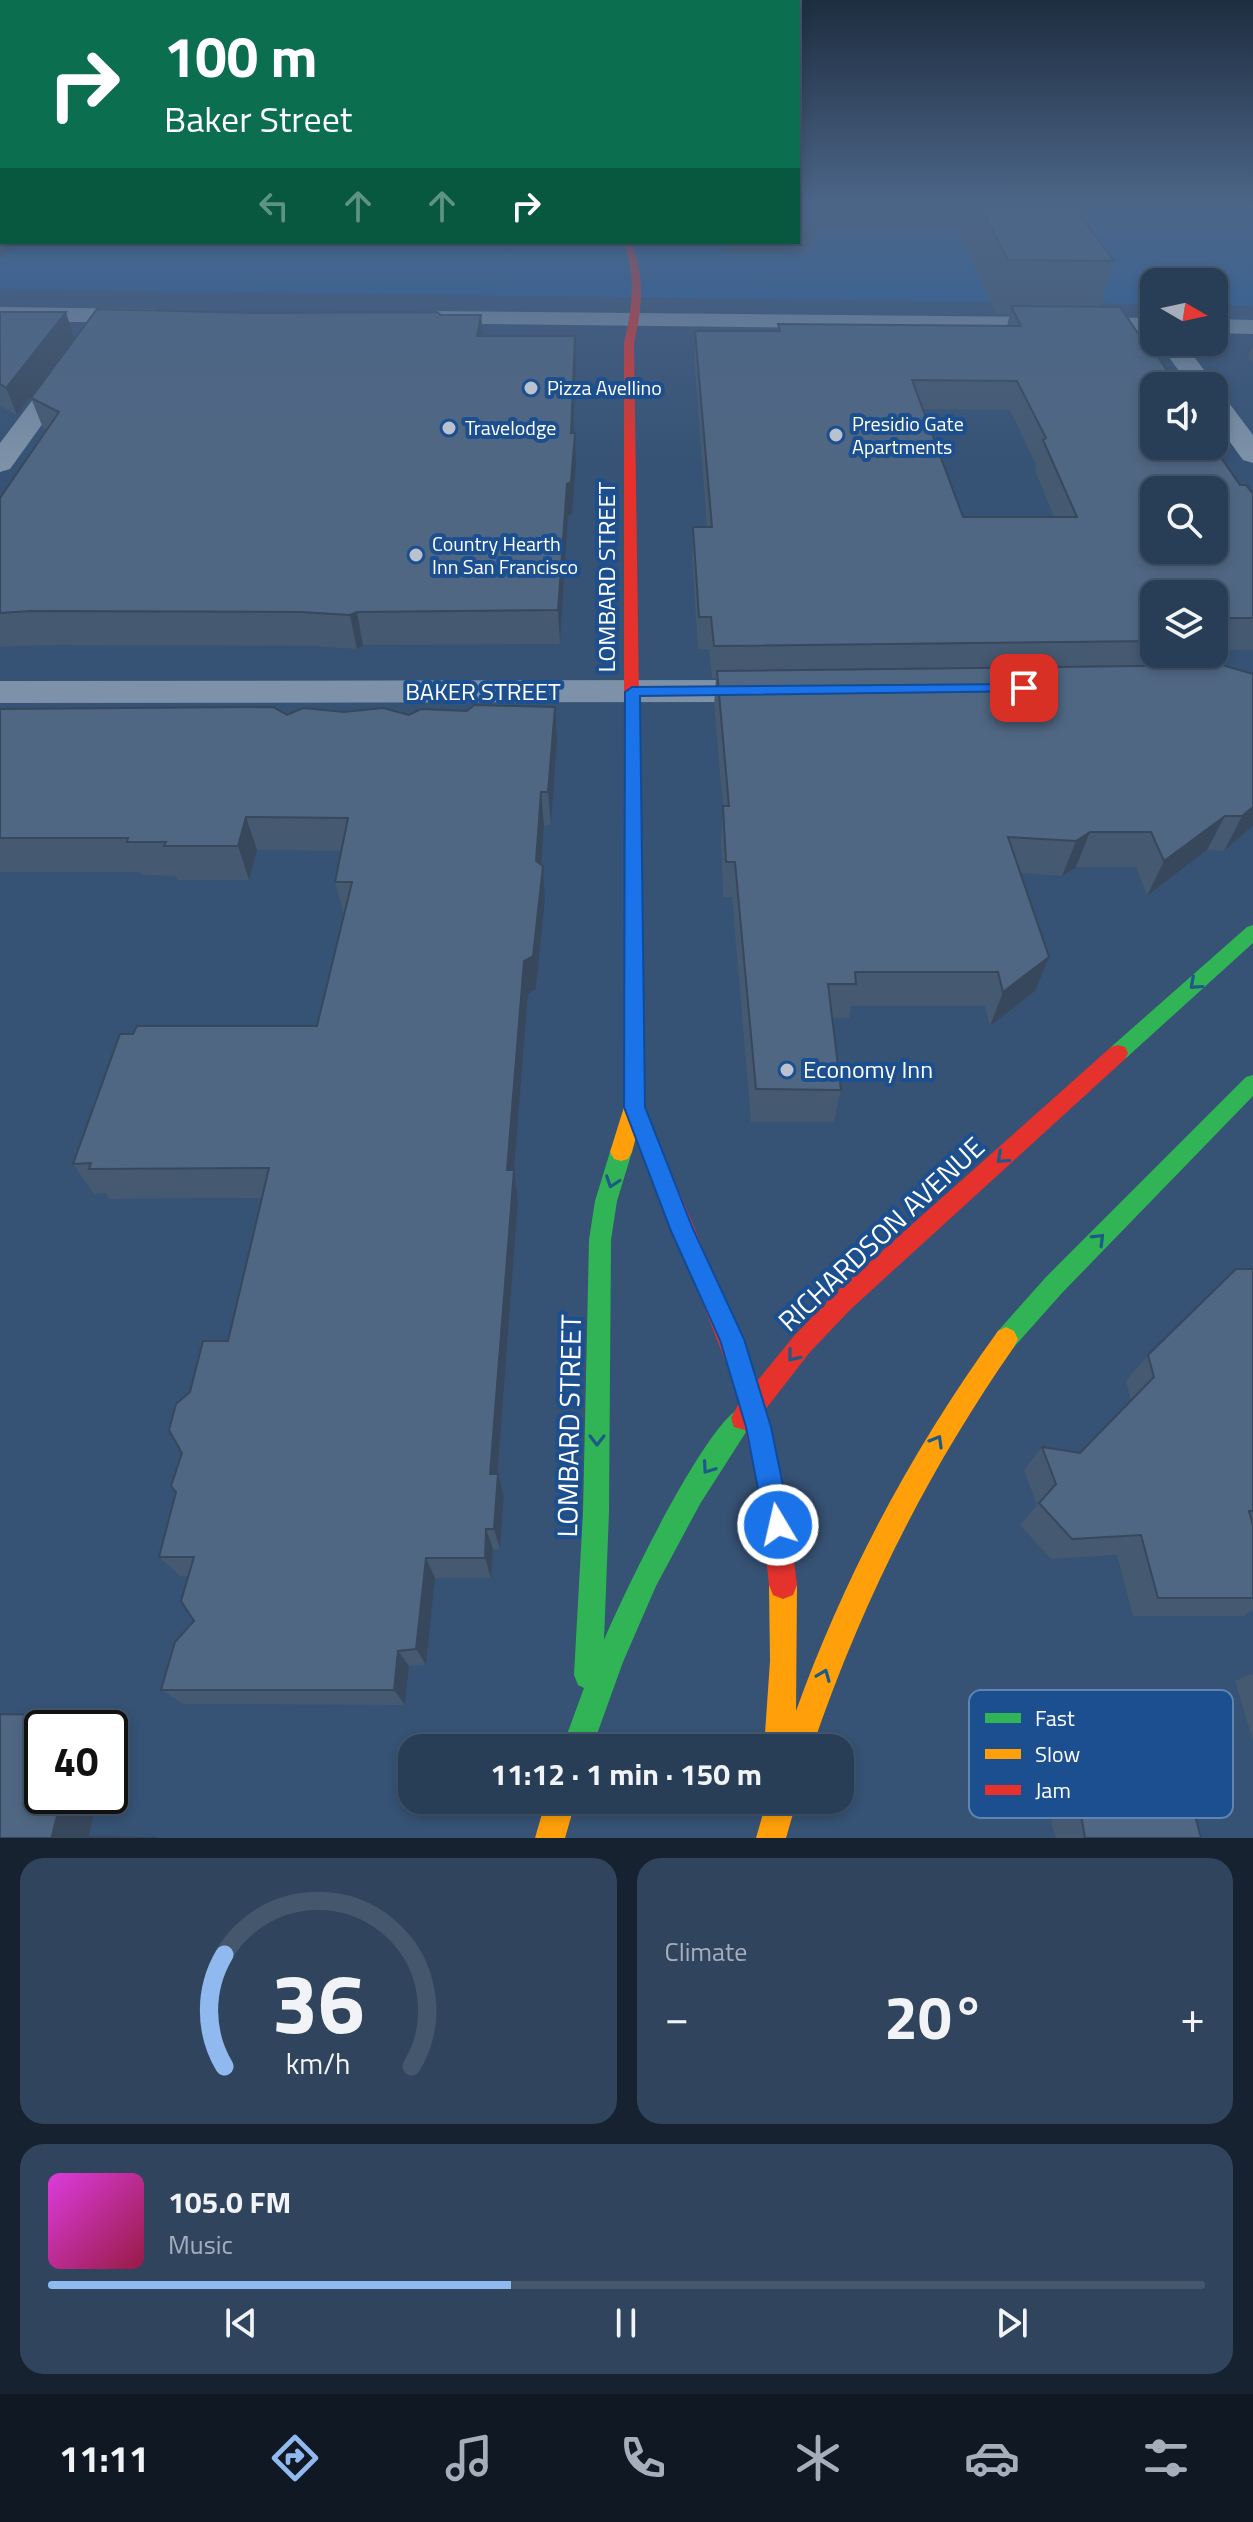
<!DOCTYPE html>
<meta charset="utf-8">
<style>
body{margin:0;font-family:"Titillium Web",sans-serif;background:#30455d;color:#f1f3f6;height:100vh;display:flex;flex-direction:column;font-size:30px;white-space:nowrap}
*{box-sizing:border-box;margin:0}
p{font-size:26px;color:#a5aeba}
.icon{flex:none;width:44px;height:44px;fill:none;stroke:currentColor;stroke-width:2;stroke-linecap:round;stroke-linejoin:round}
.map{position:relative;height:1838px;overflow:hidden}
.sheet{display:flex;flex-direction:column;gap:20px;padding:20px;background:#162230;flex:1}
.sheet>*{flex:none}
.top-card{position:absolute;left:0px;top:0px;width:800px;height:244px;box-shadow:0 4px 12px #0003,0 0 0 2px #44576d;background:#0b6e4f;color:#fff;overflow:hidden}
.needle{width:52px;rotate:99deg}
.buttons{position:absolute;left:1140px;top:268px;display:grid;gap:16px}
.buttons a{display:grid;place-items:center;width:88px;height:88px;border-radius:16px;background:#283e57;box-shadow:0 4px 12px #0003,0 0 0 2px #44576d;font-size:40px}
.speed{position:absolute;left:24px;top:1710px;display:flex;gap:16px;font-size:40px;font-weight:700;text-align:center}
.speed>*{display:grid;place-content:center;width:104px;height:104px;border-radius:50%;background:#283e57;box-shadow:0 4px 12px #0003,0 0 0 2px #44576d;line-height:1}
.speed .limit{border:4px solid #111;border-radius:12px;background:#fff;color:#111}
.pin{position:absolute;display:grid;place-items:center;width:68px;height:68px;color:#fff;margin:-34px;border-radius:16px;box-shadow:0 4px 12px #0006}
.me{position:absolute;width:88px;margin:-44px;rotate:351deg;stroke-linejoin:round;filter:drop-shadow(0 0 6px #0008)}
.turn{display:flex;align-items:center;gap:28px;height:168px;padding:0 32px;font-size:36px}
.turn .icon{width:104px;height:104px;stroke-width:2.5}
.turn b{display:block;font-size:56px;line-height:68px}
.lanes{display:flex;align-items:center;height:76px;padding:0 32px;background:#0003;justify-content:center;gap:40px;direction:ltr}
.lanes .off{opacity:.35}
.big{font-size:60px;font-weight:700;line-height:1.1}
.sheet .card{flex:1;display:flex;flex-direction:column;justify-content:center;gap:12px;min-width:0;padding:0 28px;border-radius:24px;background:#30455d}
.sheet .dial{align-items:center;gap:0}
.dial svg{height:208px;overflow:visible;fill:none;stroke:#44576d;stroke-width:7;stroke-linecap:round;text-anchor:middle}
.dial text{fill:#f1f3f6;stroke:none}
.song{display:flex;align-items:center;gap:24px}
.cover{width:96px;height:96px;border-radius:12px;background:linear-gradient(135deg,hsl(300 70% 55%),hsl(340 70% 35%))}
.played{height:8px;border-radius:4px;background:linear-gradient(90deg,#90b9f0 40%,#44576d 40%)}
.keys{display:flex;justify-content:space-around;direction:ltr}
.heat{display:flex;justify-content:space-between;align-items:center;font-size:44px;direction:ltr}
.sheet .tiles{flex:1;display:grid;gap:20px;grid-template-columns:1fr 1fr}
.card:last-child{grid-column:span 2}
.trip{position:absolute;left:398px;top:1734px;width:456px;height:80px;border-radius:24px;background:#283e57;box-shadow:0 4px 12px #0003,0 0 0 2px #44576d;font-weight:700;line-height:80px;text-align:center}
.tab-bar{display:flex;height:128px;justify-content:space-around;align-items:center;background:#101923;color:#a5aeba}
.tab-bar .icon{width:56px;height:56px}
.tab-bar .current{color:#90b9f0}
.tab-bar b{font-size:36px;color:#f1f3f6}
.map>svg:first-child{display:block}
</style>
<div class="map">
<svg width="1253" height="1838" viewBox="0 0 1253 1838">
<rect width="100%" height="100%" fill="#365274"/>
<path fill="#265fa1" d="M 0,206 L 2,242 L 798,242 L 798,206 L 1253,206 L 1253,306 L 1214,305 L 1214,282 L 1154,282 L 1154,304 L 0,289 Z"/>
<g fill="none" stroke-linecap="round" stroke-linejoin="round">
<g fill="#7d92a8" fill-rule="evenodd">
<path d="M 0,307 L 152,309 L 160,311 L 164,316 L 160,321 L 152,323 L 0,321 Z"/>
<path d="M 420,311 L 1154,318 L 1154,332 L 412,323 L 408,318 L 412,313 Z"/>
<path d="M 1214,319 L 1253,320 L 1253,334 L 1214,333 Z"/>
<path d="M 1158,342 L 1183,342 L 1216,386 L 1214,389 L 1214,386 L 1190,386 Z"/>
<path d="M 71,358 L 80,361 L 84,366 L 10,469 L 0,472 L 0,443 L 62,361 Z"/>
<path d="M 1214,393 L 1223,395 L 1253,435 L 1253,463 L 1243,460 L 1214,420 Z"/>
<path d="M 775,680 L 788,683 L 793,691 L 788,699 L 775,702 L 0,703 L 0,681 Z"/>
</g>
<g fill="#30b455" fill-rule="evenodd">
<path d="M 1253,925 L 1253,943 L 1125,1059 L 1118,1061 L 1111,1059 L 1108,1053 L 1111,1047 L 1247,927 Z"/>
<path d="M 1253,1075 L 1253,1096 L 1062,1293 L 1014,1347 L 1006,1351 L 998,1347 L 994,1339 L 998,1331 L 1046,1277 L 1246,1077 Z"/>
<path d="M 621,1143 L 628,1145 L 632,1152 L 617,1201 L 611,1240 L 609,1512 L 604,1640 C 622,1597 706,1421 743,1406 L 752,1409 L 755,1418 L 700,1504 L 656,1586 L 623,1662 L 592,1748 L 562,1748 L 584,1688 L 578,1685 L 574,1675 L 583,1512 L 589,1240 L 595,1201 L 610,1152 L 614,1145 Z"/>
</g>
<g fill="#ff9f0a" fill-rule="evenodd">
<path d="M 632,763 L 640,768 L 644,1107 L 632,1152 L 628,1159 L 621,1161 L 614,1159 L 610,1152 L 624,1107 L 624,768 Z"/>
<path d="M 1006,1327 L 1014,1331 L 1018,1339 L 1014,1347 C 927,1472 861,1604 812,1748 L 764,1748 L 770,1661 L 769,1585 L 773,1575 L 783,1571 L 793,1575 L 797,1585 L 796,1711 C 845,1575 913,1448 998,1331 Z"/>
<path d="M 546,1800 L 576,1800 L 565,1838 L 535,1838 Z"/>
<path d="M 767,1800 L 797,1800 L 786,1838 L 756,1838 Z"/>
</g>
<g fill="#e5322d" fill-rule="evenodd">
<path d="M 623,242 L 631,242 C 646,276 642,308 634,343 L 640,768 L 632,773 L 624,768 L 624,343 C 632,308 637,276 623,242 Z"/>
<path d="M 1118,1045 L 1125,1047 L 1128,1053 L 1125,1059 L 851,1309 L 810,1352 L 765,1410 L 785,1490 L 797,1585 L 793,1595 L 783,1599 L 773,1595 L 769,1585 L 759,1490 L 745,1430 L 734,1427 L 731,1418 L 739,1403 L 734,1382 L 624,1107 L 627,1101 L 634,1098 L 641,1101 L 644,1107 L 758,1380 L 794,1336 L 835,1293 L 1111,1047 Z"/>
</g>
</g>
<g fill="#455971" fill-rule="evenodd">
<path d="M 798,206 L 1078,206 L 1083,213 L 1082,217 L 1114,261 L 1101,307 L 1154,386 L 1240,485 L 1253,494 L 1253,650 L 1214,650 L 1214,594 L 1154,594 L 1154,654 L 1208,654 L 1203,666 L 1253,674 L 1253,826 L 1224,851 L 1207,850 L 1147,896 L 1136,867 L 1076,867 L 1062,876 L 1021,873 L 1035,991 L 990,1026 L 985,1006 L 851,1006 L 849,1018 L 832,1018 L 841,1090 L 834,1122 L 751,1122 L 732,897 L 723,897 L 721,841 L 723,807 L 714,706 L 716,678 L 712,678 L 709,649 L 698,649 L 692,558 L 693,527 L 707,527 L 694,359 L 695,331 L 777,331 L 778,324 L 1007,326 L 1010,314 L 996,314 L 959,232 L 816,231 L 814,246 L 811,246 L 810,254 L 724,253 L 724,245 L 718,245 L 718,242 L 798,242 ZM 923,409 L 1010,410 L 1036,465 L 1035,470 L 1054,517 L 963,517 Z"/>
<path d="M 0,312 L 74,338 L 17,415 L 0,406 Z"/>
<path d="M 256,313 L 441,315 L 483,336 L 575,336 L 576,365 L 573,433 L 576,464 L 572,514 L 568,516 L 560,644 L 363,645 L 357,649 L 309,646 L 46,645 L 0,647 L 0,498 L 46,430 L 43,428 L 31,398 Z"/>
<path d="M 1253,344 L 1253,363 L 1248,357 Z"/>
<path d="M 0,709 L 287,715 L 344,712 L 409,715 L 557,740 L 551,825 L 544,826 L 541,865 L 543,866 L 545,899 L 536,989 L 528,994 L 514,1171 L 518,1200 L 498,1474 L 504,1496 L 500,1549 L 493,1549 L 491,1578 L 435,1578 L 426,1665 L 409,1666 L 405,1705 L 183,1704 L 161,1690 L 194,1621 L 188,1576 L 180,1576 L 159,1557 L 176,1492 L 190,1392 L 228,1341 L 262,1198 L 109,1199 L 105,1193 L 94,1194 L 73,1164 L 133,1034 L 317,1026 L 344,915 L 335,882 L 341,851 L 257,850 L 249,880 L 178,880 L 176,876 L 141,875 L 140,872 L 0,872 Z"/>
<path d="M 1253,1269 L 1253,1610 L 1244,1616 L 1133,1616 L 1117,1555 L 1051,1559 L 1020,1525 L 1037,1505 L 1024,1470 L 1042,1447 L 1080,1453 L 1131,1400 L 1126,1381 L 1148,1355 Z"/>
<path d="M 1253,1673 L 1253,1741 L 1235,1681 Z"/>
<path d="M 1080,1809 L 1201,1838 L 1055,1838 L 1051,1820 Z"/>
</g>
<g fill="#38485c">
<path d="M 2,225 L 2,242 L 17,242 L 0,259 L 0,226 Z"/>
<path d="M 66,312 L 74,338 L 17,415 L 6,388 Z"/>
<path d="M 481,315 L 484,344 L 477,336 Z"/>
<path d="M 575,336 L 576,365 L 572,464 L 571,433 Z"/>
<path d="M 575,433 L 576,464 L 572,514 L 568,516 L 560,644 L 558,610 L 567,484 Z"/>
<path d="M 357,612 L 363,645 L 357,649 L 350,615 Z"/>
<path d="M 555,707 L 557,740 L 551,825 L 548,792 Z"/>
<path d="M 541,792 L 544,826 L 539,895 L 536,861 Z"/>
<path d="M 1253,807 L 1253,826 L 1224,851 L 1242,816 Z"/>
<path d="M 1225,816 L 1207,850 L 1147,896 L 1164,861 Z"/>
<path d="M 246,817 L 257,850 L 249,880 L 238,846 Z"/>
<path d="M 1090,832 L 1076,867 L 1062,876 L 1076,841 Z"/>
<path d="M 543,866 L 545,899 L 536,989 L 528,994 L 514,1171 L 518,1200 L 496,1496 L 490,1474 L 507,1170 L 524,961 Z"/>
<path d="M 1049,957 L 1035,991 L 990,1026 L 1003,992 Z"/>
<path d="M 498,1474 L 504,1496 L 500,1549 L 494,1529 Z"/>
<path d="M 486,1529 L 493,1549 L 491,1578 L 485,1558 Z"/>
<path d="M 426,1558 L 435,1578 L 426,1665 L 416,1649 Z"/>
<path d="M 398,1651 L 409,1666 L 405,1705 L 394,1690 Z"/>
<path d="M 83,1716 L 108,1728 L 80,1728 Z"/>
<path d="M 110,1729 L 114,1731 L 110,1747 Z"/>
<path d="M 62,1796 L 98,1796 L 88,1838 L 52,1836 Z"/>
</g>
<g fill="#506783" stroke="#38485c" stroke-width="2" fill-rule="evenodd">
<path d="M 0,206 L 2,206 L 2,225 L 0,226 Z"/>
<path d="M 980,206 L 1078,206 L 1083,213 L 1078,213 L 1114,261 L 1008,260 Z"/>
<path d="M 1011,306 L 1120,307 L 1140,336 L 1145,337 L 1177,386 L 1154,386 L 1154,446 L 1213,446 L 1240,485 L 1246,485 L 1253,494 L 1253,618 L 1214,618 L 1214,594 L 1154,594 L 1154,641 L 714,646 L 711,617 L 699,617 L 693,527 L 712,527 L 695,331 L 780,331 L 778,324 L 1021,326 ZM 912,380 L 1017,381 L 1046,438 L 1043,440 L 1077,517 L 963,517 ZM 1154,490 L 1214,490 L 1214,550 L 1154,550 Z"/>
<path d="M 97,309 L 256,313 L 437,312 L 441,315 L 481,315 L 477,336 L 575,336 L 571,433 L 575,433 L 571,482 L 567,484 L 558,610 L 357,612 L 350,615 L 301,612 L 31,611 L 0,613 L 0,498 L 59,412 L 31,398 Z"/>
<path d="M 0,312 L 66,312 L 6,388 L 0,384 Z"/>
<path d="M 1222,665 L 1253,674 L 1253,807 L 1242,816 L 1225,816 L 1164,861 L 1151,832 L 1090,832 L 1076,841 L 1008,837 L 1049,957 L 1003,992 L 998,972 L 855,972 L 856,984 L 828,984 L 841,1090 L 756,1089 L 735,862 L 726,862 L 723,806 L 729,806 L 717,671 Z"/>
<path d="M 474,705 L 555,707 L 548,792 L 541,792 L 536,861 L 543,866 L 533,956 L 524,961 L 507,1170 L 514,1170 L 490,1474 L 498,1474 L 494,1529 L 486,1529 L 485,1558 L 426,1558 L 416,1649 L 398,1651 L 394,1690 L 161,1690 L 175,1642 L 194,1621 L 181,1601 L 194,1557 L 159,1557 L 176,1492 L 171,1486 L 182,1453 L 169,1430 L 176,1404 L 190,1392 L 203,1341 L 228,1341 L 269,1168 L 89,1169 L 91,1163 L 73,1164 L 120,1034 L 133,1034 L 137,1026 L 317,1026 L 352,882 L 335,882 L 348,818 L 246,817 L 238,846 L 164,846 L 166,842 L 127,842 L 128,838 L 0,838 L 0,709 L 273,707 L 287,715 L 303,708 L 344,712 L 383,708 L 409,715 L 421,709 L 467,711 Z"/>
<path d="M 1236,1269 L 1253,1269 L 1253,1511 L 1249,1511 L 1253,1526 L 1253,1598 L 1158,1598 L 1141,1535 L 1072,1539 L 1039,1503 L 1056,1484 L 1042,1447 L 1080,1453 L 1154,1377 L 1148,1355 Z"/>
<path d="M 0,1714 L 83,1716 L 80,1728 L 42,1728 L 42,1796 L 62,1796 L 52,1836 L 157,1838 L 0,1838 Z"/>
<path d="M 1193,1808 L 1201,1838 L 1085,1838 L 1080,1809 Z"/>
</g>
<defs><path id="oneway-chevron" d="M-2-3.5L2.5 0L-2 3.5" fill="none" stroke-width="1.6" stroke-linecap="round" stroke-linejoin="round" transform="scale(2)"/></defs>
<g stroke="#1d5989">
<use href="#oneway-chevron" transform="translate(1195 984) rotate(138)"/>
<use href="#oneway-chevron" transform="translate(1002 1158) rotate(138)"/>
<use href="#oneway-chevron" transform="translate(612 1182) rotate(109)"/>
<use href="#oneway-chevron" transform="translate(1099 1239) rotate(-45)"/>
<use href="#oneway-chevron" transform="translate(793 1356) rotate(129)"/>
<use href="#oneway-chevron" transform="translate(597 1440) rotate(90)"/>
<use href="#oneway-chevron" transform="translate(937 1441) rotate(-60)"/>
<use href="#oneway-chevron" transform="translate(708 1468) rotate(125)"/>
<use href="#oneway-chevron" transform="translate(824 1675) rotate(-68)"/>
</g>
<linearGradient id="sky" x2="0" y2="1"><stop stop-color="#1e2d40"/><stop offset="0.44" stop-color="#4c6688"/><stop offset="1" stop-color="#4c6688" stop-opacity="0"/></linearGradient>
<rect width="1253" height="463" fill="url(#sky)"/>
<path fill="#1a73e8" stroke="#114b97" stroke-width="2" d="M 1024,684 L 1029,685 L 1029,691 L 640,696 L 645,1107 L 693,1229 L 744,1339 L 771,1427 L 791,1525 L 787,1534 L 778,1538 L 769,1534 L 765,1525 L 746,1427 L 720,1340 L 671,1231 L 624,1107 L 625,692 L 632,687 Z"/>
<g fill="#b9c2ce" stroke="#1b4f8f" stroke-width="3">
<circle cx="531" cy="388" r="8"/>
<circle cx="449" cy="428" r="8"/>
<circle cx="836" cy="435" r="8"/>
<circle cx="416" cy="555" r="8"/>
<circle cx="787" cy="1070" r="8"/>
</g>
<g text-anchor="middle" stroke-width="8" stroke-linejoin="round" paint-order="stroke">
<g font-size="20" fill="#fff" stroke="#1b4f8f" text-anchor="start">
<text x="547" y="395">Pizza Avellino</text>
<text x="852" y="431">Presidio Gate<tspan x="852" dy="23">Apartments</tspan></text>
<text x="465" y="435">Travelodge</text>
<text x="432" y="551">Country Hearth<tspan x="432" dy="23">Inn San Francisco</tspan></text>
</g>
<g font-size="24" fill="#fff" stroke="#1b4f8f">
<text transform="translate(607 577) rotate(-90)" y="8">LOMBARD STREET</text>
<text x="483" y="700">BAKER STREET</text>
</g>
<g font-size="24" fill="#fff" stroke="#1b4f8f" text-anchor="start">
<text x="803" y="1078">Economy Inn</text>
</g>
<g font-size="28" fill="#fff" stroke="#1b4f8f">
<text transform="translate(881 1234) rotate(-43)" y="10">RICHARDSON AVENUE</text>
<text transform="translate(569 1426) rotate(-89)" y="10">LOMBARD STREET</text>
</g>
</g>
<rect x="969" y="1690" width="264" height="128" rx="12" fill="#1b4f8f" stroke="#5f84b1" stroke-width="2"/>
<rect x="985" y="1713" width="36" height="10" fill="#30b455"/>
<rect x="985" y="1749" width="36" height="10" fill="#ff9f0a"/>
<rect x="985" y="1785" width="36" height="10" fill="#e5322d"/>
<g font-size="22" fill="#fff">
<text x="1035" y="1726">Fast</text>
<text x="1035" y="1762">Slow</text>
<text x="1035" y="1798">Jam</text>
</g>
</svg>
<div class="buttons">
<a><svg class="needle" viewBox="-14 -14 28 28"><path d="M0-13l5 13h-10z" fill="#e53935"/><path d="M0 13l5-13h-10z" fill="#a5aeba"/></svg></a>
<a><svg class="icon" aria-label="sound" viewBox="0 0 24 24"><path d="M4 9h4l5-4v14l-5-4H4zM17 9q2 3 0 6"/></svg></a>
<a><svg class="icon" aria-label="search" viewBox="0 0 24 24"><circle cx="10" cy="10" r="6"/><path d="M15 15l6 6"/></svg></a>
<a><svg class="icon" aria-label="layers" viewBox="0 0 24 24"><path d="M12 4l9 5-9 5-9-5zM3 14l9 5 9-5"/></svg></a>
</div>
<div class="speed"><div class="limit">40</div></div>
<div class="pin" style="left:1024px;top:688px;background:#d93025"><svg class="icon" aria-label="arrive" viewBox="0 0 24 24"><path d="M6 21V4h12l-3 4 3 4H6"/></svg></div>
<svg class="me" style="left:778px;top:1525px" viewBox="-20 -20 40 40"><circle r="17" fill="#1a73e8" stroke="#fff" stroke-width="3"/><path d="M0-11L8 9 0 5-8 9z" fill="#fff"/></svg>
<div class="trip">11:12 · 1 min · 150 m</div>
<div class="top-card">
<div class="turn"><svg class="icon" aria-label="right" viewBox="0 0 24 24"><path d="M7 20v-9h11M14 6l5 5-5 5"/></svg><div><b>100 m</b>Baker Street</div></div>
<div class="lanes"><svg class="icon off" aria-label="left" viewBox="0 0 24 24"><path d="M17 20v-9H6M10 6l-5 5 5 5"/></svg><svg class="icon off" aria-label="ahead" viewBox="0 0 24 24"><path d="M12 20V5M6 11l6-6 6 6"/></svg><svg class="icon off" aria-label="ahead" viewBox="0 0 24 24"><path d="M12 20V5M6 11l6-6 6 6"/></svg><svg class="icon" aria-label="right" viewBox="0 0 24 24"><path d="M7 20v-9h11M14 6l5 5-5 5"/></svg></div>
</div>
</div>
<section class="sheet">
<div class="tiles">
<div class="card dial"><svg viewBox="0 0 100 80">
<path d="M14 69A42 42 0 1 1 86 69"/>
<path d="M14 69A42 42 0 0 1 14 26" stroke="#90b9f0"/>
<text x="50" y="56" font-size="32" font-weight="700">36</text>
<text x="50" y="72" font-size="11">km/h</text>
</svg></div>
<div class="card"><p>Climate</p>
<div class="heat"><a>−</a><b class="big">20°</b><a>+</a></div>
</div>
<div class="card">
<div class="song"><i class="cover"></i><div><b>105.0 FM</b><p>Music</p></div></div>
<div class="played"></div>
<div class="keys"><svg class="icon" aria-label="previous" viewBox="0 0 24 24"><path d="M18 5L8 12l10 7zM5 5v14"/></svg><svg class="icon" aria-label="pause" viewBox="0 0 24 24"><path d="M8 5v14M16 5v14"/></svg><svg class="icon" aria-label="next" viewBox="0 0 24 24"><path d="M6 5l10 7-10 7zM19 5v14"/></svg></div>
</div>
</div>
</section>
<nav class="tab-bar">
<b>11:11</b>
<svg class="icon current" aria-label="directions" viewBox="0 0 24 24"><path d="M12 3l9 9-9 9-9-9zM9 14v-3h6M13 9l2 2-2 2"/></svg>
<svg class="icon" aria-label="music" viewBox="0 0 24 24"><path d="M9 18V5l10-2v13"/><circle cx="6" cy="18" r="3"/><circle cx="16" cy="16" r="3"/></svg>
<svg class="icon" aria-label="phone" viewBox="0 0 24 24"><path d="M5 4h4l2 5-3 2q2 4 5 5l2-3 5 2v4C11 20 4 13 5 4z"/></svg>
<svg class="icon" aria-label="climate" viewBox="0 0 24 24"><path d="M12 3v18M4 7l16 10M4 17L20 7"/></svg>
<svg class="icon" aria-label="car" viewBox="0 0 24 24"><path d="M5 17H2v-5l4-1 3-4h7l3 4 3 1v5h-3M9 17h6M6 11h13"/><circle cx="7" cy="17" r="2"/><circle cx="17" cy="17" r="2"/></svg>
<svg class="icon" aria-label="filters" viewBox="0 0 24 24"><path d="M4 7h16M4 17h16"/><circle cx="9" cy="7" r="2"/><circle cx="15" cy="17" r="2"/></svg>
</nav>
